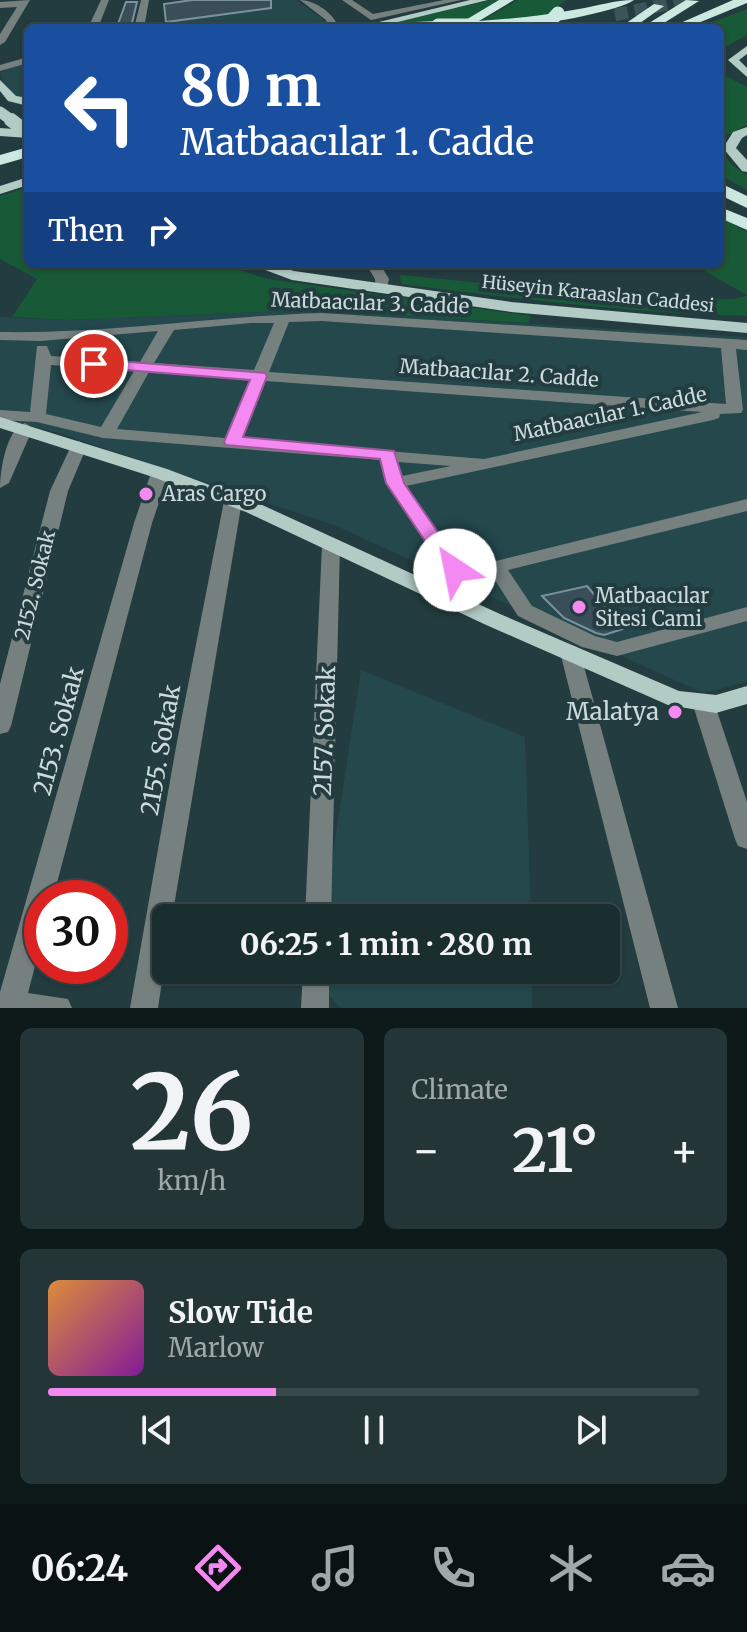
<!DOCTYPE html>
<meta charset="utf-8">
<style>
body{margin:0;font-family:Merriweather,serif;background:#233537;color:#f1f3f6;height:100vh;display:flex;flex-direction:column;font-size:30px;white-space:nowrap}
*{box-sizing:border-box;margin:0}
p{font-size:26px;color:#9fa8aa}
.icon{flex:none;width:44px;height:44px;fill:none;stroke:currentColor;stroke-width:2;stroke-linecap:round;stroke-linejoin:round}
.map{position:relative;height:1008px;overflow:hidden}
.details{display:flex;flex-direction:column;gap:20px;padding:20px;background:#0e191a;flex:1}
.details>*{flex:none}
.top-card{position:absolute;left:24px;top:24px;width:700px;height:244px;border-radius:12px;box-shadow:0 2px 6px #0004,0 0 0 2px #38494b;background:#1a4fa0;color:#fff;overflow:hidden}
.speed{position:absolute;left:24px;top:880px;display:flex;gap:16px;font-size:40px;font-weight:700;text-align:center}
.speed>*{display:grid;place-content:center;width:104px;height:104px;border-radius:50%;background:#1a2d2f;box-shadow:0 2px 6px #0004,0 0 0 2px #38494b;line-height:1}
.speed .limit{border:12px solid #d22;background:#fff;color:#111}
.pin{position:absolute;display:grid;place-items:center;width:68px;height:68px;color:#fff;margin:-34px;border:4px solid #fff;border-radius:50%;box-shadow:0 2px 8px #0007}
.me{position:absolute;width:88px;margin:-44px;rotate:326deg;stroke-linejoin:round;filter:drop-shadow(0 0 6px #0008)}
.turn{display:flex;align-items:center;gap:28px;height:168px;padding:0 24px;font-size:36px}
.turn .icon{width:104px;height:104px;stroke-width:2.5}
.turn b{display:block;font-size:56px;line-height:68px}
.then{display:flex;align-items:center;height:76px;padding:0 24px;background:#0003;gap:16px;font-size:30px}
.big{font-size:60px;font-weight:700;line-height:1.1}
.details .widget{flex:1;display:flex;flex-direction:column;justify-content:center;gap:12px;min-width:0;padding:0 28px;border-radius:12px;background:#233537}
.details .dial{align-items:center;gap:0}
.dial b{font-size:104px;line-height:1}
.song{display:flex;align-items:center;gap:24px}
.cover{width:96px;height:96px;border-radius:12px;background:linear-gradient(135deg,hsl(30 70% 55%),hsl(290 70% 35%))}
.played{height:8px;border-radius:4px;background:linear-gradient(90deg,#f389f1 35%,#38494b 35%)}
.keys{display:flex;justify-content:space-around;direction:ltr}
.heat{display:flex;justify-content:space-between;align-items:center;font-size:44px;direction:ltr}
.details .tiles{flex:1;display:grid;gap:20px;grid-template-columns:1fr 1fr}
.widget:last-child{grid-column:span 2}
.trip{position:absolute;left:152px;top:904px;width:468px;height:80px;border-radius:12px;background:#1a2d2f;box-shadow:0 2px 6px #0004,0 0 0 2px #38494b;font-weight:700;line-height:80px;text-align:center}
.tab-bar{display:flex;height:128px;justify-content:space-around;align-items:center;background:#0a1213;color:#9fa8aa}
.tab-bar .icon{width:56px;height:56px}
.tab-bar .selected{color:#f389f1}
.tab-bar b{font-size:36px;color:#f1f3f6}
.map>svg:first-child{display:block}
</style>
<div class="map">
<svg width="747" height="1008" viewBox="0 0 747 1008">
<rect width="100%" height="100%" fill="#233c3f"/>
<g fill="#24484c">
<path d="M 192,0 L 296,0 L 328,23 L 321,28 L 148,28 L 166,22 L 164,4 Z"/>
<path d="M 28,62 L 28,100 L 15,98 L 5,87 L 0,73 L 18,63 Z"/>
<path d="M 311,310 L 747,337 L 747,682 L 703,693 L 336,526 L 62,434 L 0,418 L 0,317 L 67,320 Z"/>
<path d="M 361,670 L 525,737 L 531,918 L 330,918 L 332,860 Z"/>
<path d="M 329,970 L 532,970 L 532,1008 L 341,1008 L 328,995 Z"/>
</g>
<g fill="#185937">
<path d="M 491,0 L 499,0 L 461,23 L 387,24 Z"/>
<path d="M 518,0 L 566,0 L 544,16 L 479,22 Z"/>
<path d="M 747,9 L 747,35 L 720,50 L 720,28 L 697,28 Z"/>
<path d="M 720,73 L 747,87 L 747,125 L 727,135 L 721,151 L 732,165 L 747,175 L 747,190 L 720,175 Z"/>
<path d="M 28,187 L 28,264 L 219,264 L 268,279 L 531,316 L 528,323 L 311,310 L 67,320 L 12,317 L 37,279 L 0,259 L 0,196 Z"/>
<path d="M 720,217 L 747,232 L 747,295 L 692,264 L 720,264 Z"/>
<path d="M 400,275 L 636,298 L 733,299 L 747,296 L 747,316 C 631,313 516,299 401,284 Z"/>
</g>
<g fill="#394e58" stroke="#7b929e" stroke-width="2">
<path d="M 192,0 L 271,0 L 271,8 L 166,22 L 164,4 Z"/>
<path d="M 126,2 L 137,2 L 131,27 L 117,27 Z"/>
<path d="M 587,586 L 623,629 L 604,635 L 596,633 L 564,618 L 542,596 Z"/>
</g>
<g fill="none" stroke-linecap="round" stroke-linejoin="round">
<path stroke="#3c5457" stroke-width="13" stroke-dasharray="13 7" stroke-linecap="butt" d="M 615,15 L 687,0"/>
<g fill="#76817f" fill-rule="evenodd">
<path d="M 30,0 L 5,42 L 0,45 L 0,34 L 17,7 L 0,8 L 0,2 Z"/>
<path d="M 101,0 L 109,0 L 98,28 L 88,28 Z"/>
<path d="M 141,0 L 149,0 L 144,28 L 134,28 Z"/>
<path d="M 300,0 C 313,0 331,11 337,24 L 332,28 L 321,28 L 327,23 L 326,20 Z"/>
<path d="M 342,0 L 352,0 L 373,14 L 444,0 L 461,0 L 371,20 Z"/>
<path d="M 28,57 L 28,63 L 0,71 L 0,65 Z"/>
<path d="M 366,264 L 380,264 L 389,279 L 386,292 L 376,292 L 375,279 Z"/>
<path d="M 322,313 L 747,340 L 747,350 L 736,349 L 743,410 L 741,413 L 720,414 L 719,418 L 713,420 L 406,486 L 460,563 L 496,561 L 747,499 L 747,511 L 508,570 L 532,606 L 595,636 L 617,642 L 747,607 L 747,621 L 617,656 L 582,647 L 518,616 L 491,574 L 448,574 L 386,483 L 381,460 L 103,438 L 37,422 L 0,420 L 0,410 L 30,412 L 37,346 L 47,346 L 51,356 L 140,362 L 158,331 L 40,341 L 0,340 L 0,332 C 107,334 215,316 322,313 ZM 322,321 L 721,348 L 726,404 L 269,372 L 289,322 ZM 251,323 L 274,323 L 254,370 L 154,363 L 174,330 ZM 51,365 L 134,371 L 101,427 L 46,414 ZM 149,372 L 250,380 L 225,438 L 117,429 ZM 265,381 L 702,412 L 484,459 L 242,439 ZM 398,462 L 451,466 L 402,476 Z"/>
<path d="M 25,423 L 33,428 L 9,483 L 0,488 C 0,471 6,429 25,423 Z"/>
<path d="M 79,441 L 87,446 L 68,491 L 11,726 L 8,732 L 0,734 L 0,684 L 50,491 L 71,446 Z"/>
<path d="M 160,468 L 169,473 L 152,523 L 53,898 L 42,898 L 42,939 L 28,993 L 68,999 L 72,1008 L 0,1008 L 0,992 L 134,523 L 151,473 Z"/>
<path d="M 233,495 L 242,501 L 172,918 L 166,918 L 166,954 L 158,1008 L 130,1008 L 176,747 L 224,501 Z"/>
<path d="M 331,539 L 340,545 L 331,918 L 305,918 L 322,545 Z"/>
<path d="M 570,645 L 577,647 L 580,652 L 678,1008 L 650,1008 L 560,652 L 563,647 Z"/>
<path d="M 703,694 L 711,696 L 714,702 L 747,802 L 747,849 L 738,846 L 735,839 L 692,702 L 695,696 Z"/>
<path d="M 303,970 L 329,970 L 329,1008 L 301,1008 Z"/>
</g>
<g fill="#b3cbc5" fill-rule="evenodd">
<path d="M 470,0 L 488,0 L 373,28 L 354,28 Z"/>
<path d="M 747,46 L 747,54 L 739,60 L 747,68 L 747,77 L 728,60 Z"/>
<path d="M 0,80 L 16,96 L 28,98 L 28,106 L 8,101 L 0,91 Z"/>
<path d="M 747,127 L 747,135 L 742,138 L 736,148 L 747,160 L 747,172 L 742,171 L 723,148 L 733,132 Z"/>
<path d="M 0,128 L 28,130 L 28,138 L 0,136 Z"/>
<path d="M 28,177 L 28,185 L 0,194 L 0,186 Z"/>
<path d="M 249,264 L 273,264 L 294,271 L 511,302 L 747,323 L 747,333 L 511,312 L 292,280 Z"/>
<path d="M 0,417 L 167,469 L 260,504 L 500,614 L 679,691 L 716,695 L 747,686 L 747,704 L 716,713 L 668,705 L 484,624 L 246,512 L 153,477 L 0,428 Z"/>
</g>
<g fill="#cbe8e1" fill-rule="evenodd">
<path d="M 499,0 L 514,0 L 479,21 C 513,19 546,15 579,9 C 598,6 614,0 634,0 C 613,15 478,38 459,24 Z"/>
<path d="M 686,0 L 699,1 L 656,28 L 641,28 Z"/>
<path d="M 733,0 L 747,0 L 747,3 L 686,28 L 669,28 Z"/>
<path d="M 654,4 L 664,6 L 633,28 L 619,28 Z"/>
<path d="M 438,21 L 442,22 L 442,28 L 361,28 L 367,24 Z"/>
<path d="M 28,147 L 28,157 L 0,165 L 0,155 Z"/>
<path d="M 720,183 L 747,196 L 747,208 L 720,195 Z"/>
<path d="M 720,207 L 747,218 L 747,230 L 720,218 Z"/>
</g>
<path stroke="#b3cbc5" stroke-width="11" d="M 0,112 L 14,122"/>
<path stroke="#b3cbc5" stroke-width="14" d="M 11,120 L 28,133"/>
<g stroke="#cbe8e1" stroke-width="13">
<path d="M 438,25 L 473,25"/>
<path d="M 544,28 L 558,13"/>
</g>
</g>
<path fill="#f389f1" stroke="#9e599d" stroke-width="2" d="M 94,359 L 265,373 L 267,376 L 243,437 L 394,451 L 404,483 L 464,570 L 461,575 L 448,575 L 386,483 L 380,459 L 226,445 L 224,442 L 250,380 L 88,367 L 88,361 Z"/>
<g fill="#f389f1" stroke="#233c3f" stroke-width="3">
<circle cx="146" cy="494" r="8"/>
<circle cx="579" cy="607" r="8"/>
<circle cx="675" cy="712" r="8"/>
</g>
<g text-anchor="middle" stroke-width="8" stroke-linejoin="round" paint-order="stroke">
<g font-size="18" fill="#ccdadc" stroke="#233c3f">
<text transform="translate(598 294) rotate(6)" y="6">Hüseyin Karaaslan Caddesi</text>
</g>
<g font-size="20" fill="#ccdadc" stroke="#233c3f">
<text transform="translate(370 303) rotate(2)" y="7">Matbaacılar 3. Cadde</text>
<text transform="translate(499 373) rotate(4)" y="7">Matbaacılar 2. Cadde</text>
<text transform="translate(610 414) rotate(-12)" y="7">Matbaacılar 1. Cadde</text>
<text transform="translate(35 585) rotate(-76)" y="7">2152. Sokak</text>
</g>
<g font-size="20" fill="#ccdadc" stroke="#233c3f" text-anchor="start">
<text x="162" y="501">Aras Cargo</text>
<text x="595" y="603">Matbaacılar<tspan x="595" dy="23">Sitesi Cami</tspan></text>
</g>
<g font-size="24" fill="#ccdadc" stroke="#233c3f" text-anchor="end">
<text x="659" y="720">Malatya</text>
</g>
<g font-size="24" fill="#ccdadc" stroke="#233c3f">
<text transform="translate(59 731) rotate(-75)" y="8">2153. Sokak</text>
<text transform="translate(325 731) rotate(-88)" y="8">2157. Sokak</text>
<text transform="translate(161 750) rotate(-80)" y="8">2155. Sokak</text>
</g>
</g>
</svg>
<div class="speed"><div class="limit">30</div></div>
<div class="pin" style="left:94px;top:364px;background:#d93025"><svg class="icon" aria-label="arrive" viewBox="0 0 24 24"><path d="M6 21V4h12l-3 4 3 4H6"/></svg></div>
<svg class="me" style="left:455px;top:570px" viewBox="-20 -20 40 40"><circle r="19" fill="#fff"/><path d="M0-13L10 11 0 6-10 11z" fill="#f389f1"/></svg>
<div class="trip">06:25 · 1 min · 280 m</div>
<div class="top-card">
<div class="turn"><svg class="icon" aria-label="left" viewBox="0 0 24 24"><path d="M17 20v-9H6M10 6l-5 5 5 5"/></svg><div><b>80 m</b>Matbaacılar 1. Cadde</div></div>
<div class="then">Then<svg class="icon" aria-label="right" viewBox="0 0 24 24"><path d="M7 20v-9h11M14 6l5 5-5 5"/></svg></div>
</div>
</div>
<section class="details">
<div class="tiles">
<div class="widget dial"><b>26</b><p>km/h</p></div>
<div class="widget"><p>Climate</p>
<div class="heat"><a>−</a><b class="big">21°</b><a>+</a></div>
</div>
<div class="widget">
<div class="song"><i class="cover"></i><div><b>Slow Tide</b><p>Marlow</p></div></div>
<div class="played"></div>
<div class="keys"><svg class="icon" aria-label="previous" viewBox="0 0 24 24"><path d="M18 5L8 12l10 7zM5 5v14"/></svg><svg class="icon" aria-label="pause" viewBox="0 0 24 24"><path d="M8 5v14M16 5v14"/></svg><svg class="icon" aria-label="next" viewBox="0 0 24 24"><path d="M6 5l10 7-10 7zM19 5v14"/></svg></div>
</div>
</div>
</section>
<nav class="tab-bar">
<b>06:24</b>
<svg class="icon selected" aria-label="directions" viewBox="0 0 24 24"><path d="M12 3l9 9-9 9-9-9zM9 14v-3h6M13 9l2 2-2 2"/></svg>
<svg class="icon" aria-label="music" viewBox="0 0 24 24"><path d="M9 18V5l10-2v13"/><circle cx="6" cy="18" r="3"/><circle cx="16" cy="16" r="3"/></svg>
<svg class="icon" aria-label="phone" viewBox="0 0 24 24"><path d="M5 4h4l2 5-3 2q2 4 5 5l2-3 5 2v4C11 20 4 13 5 4z"/></svg>
<svg class="icon" aria-label="climate" viewBox="0 0 24 24"><path d="M12 3v18M4 7l16 10M4 17L20 7"/></svg>
<svg class="icon" aria-label="car" viewBox="0 0 24 24"><path d="M5 17H2v-5l4-1 3-4h7l3 4 3 1v5h-3M9 17h6M6 11h13"/><circle cx="7" cy="17" r="2"/><circle cx="17" cy="17" r="2"/></svg>
</nav>
